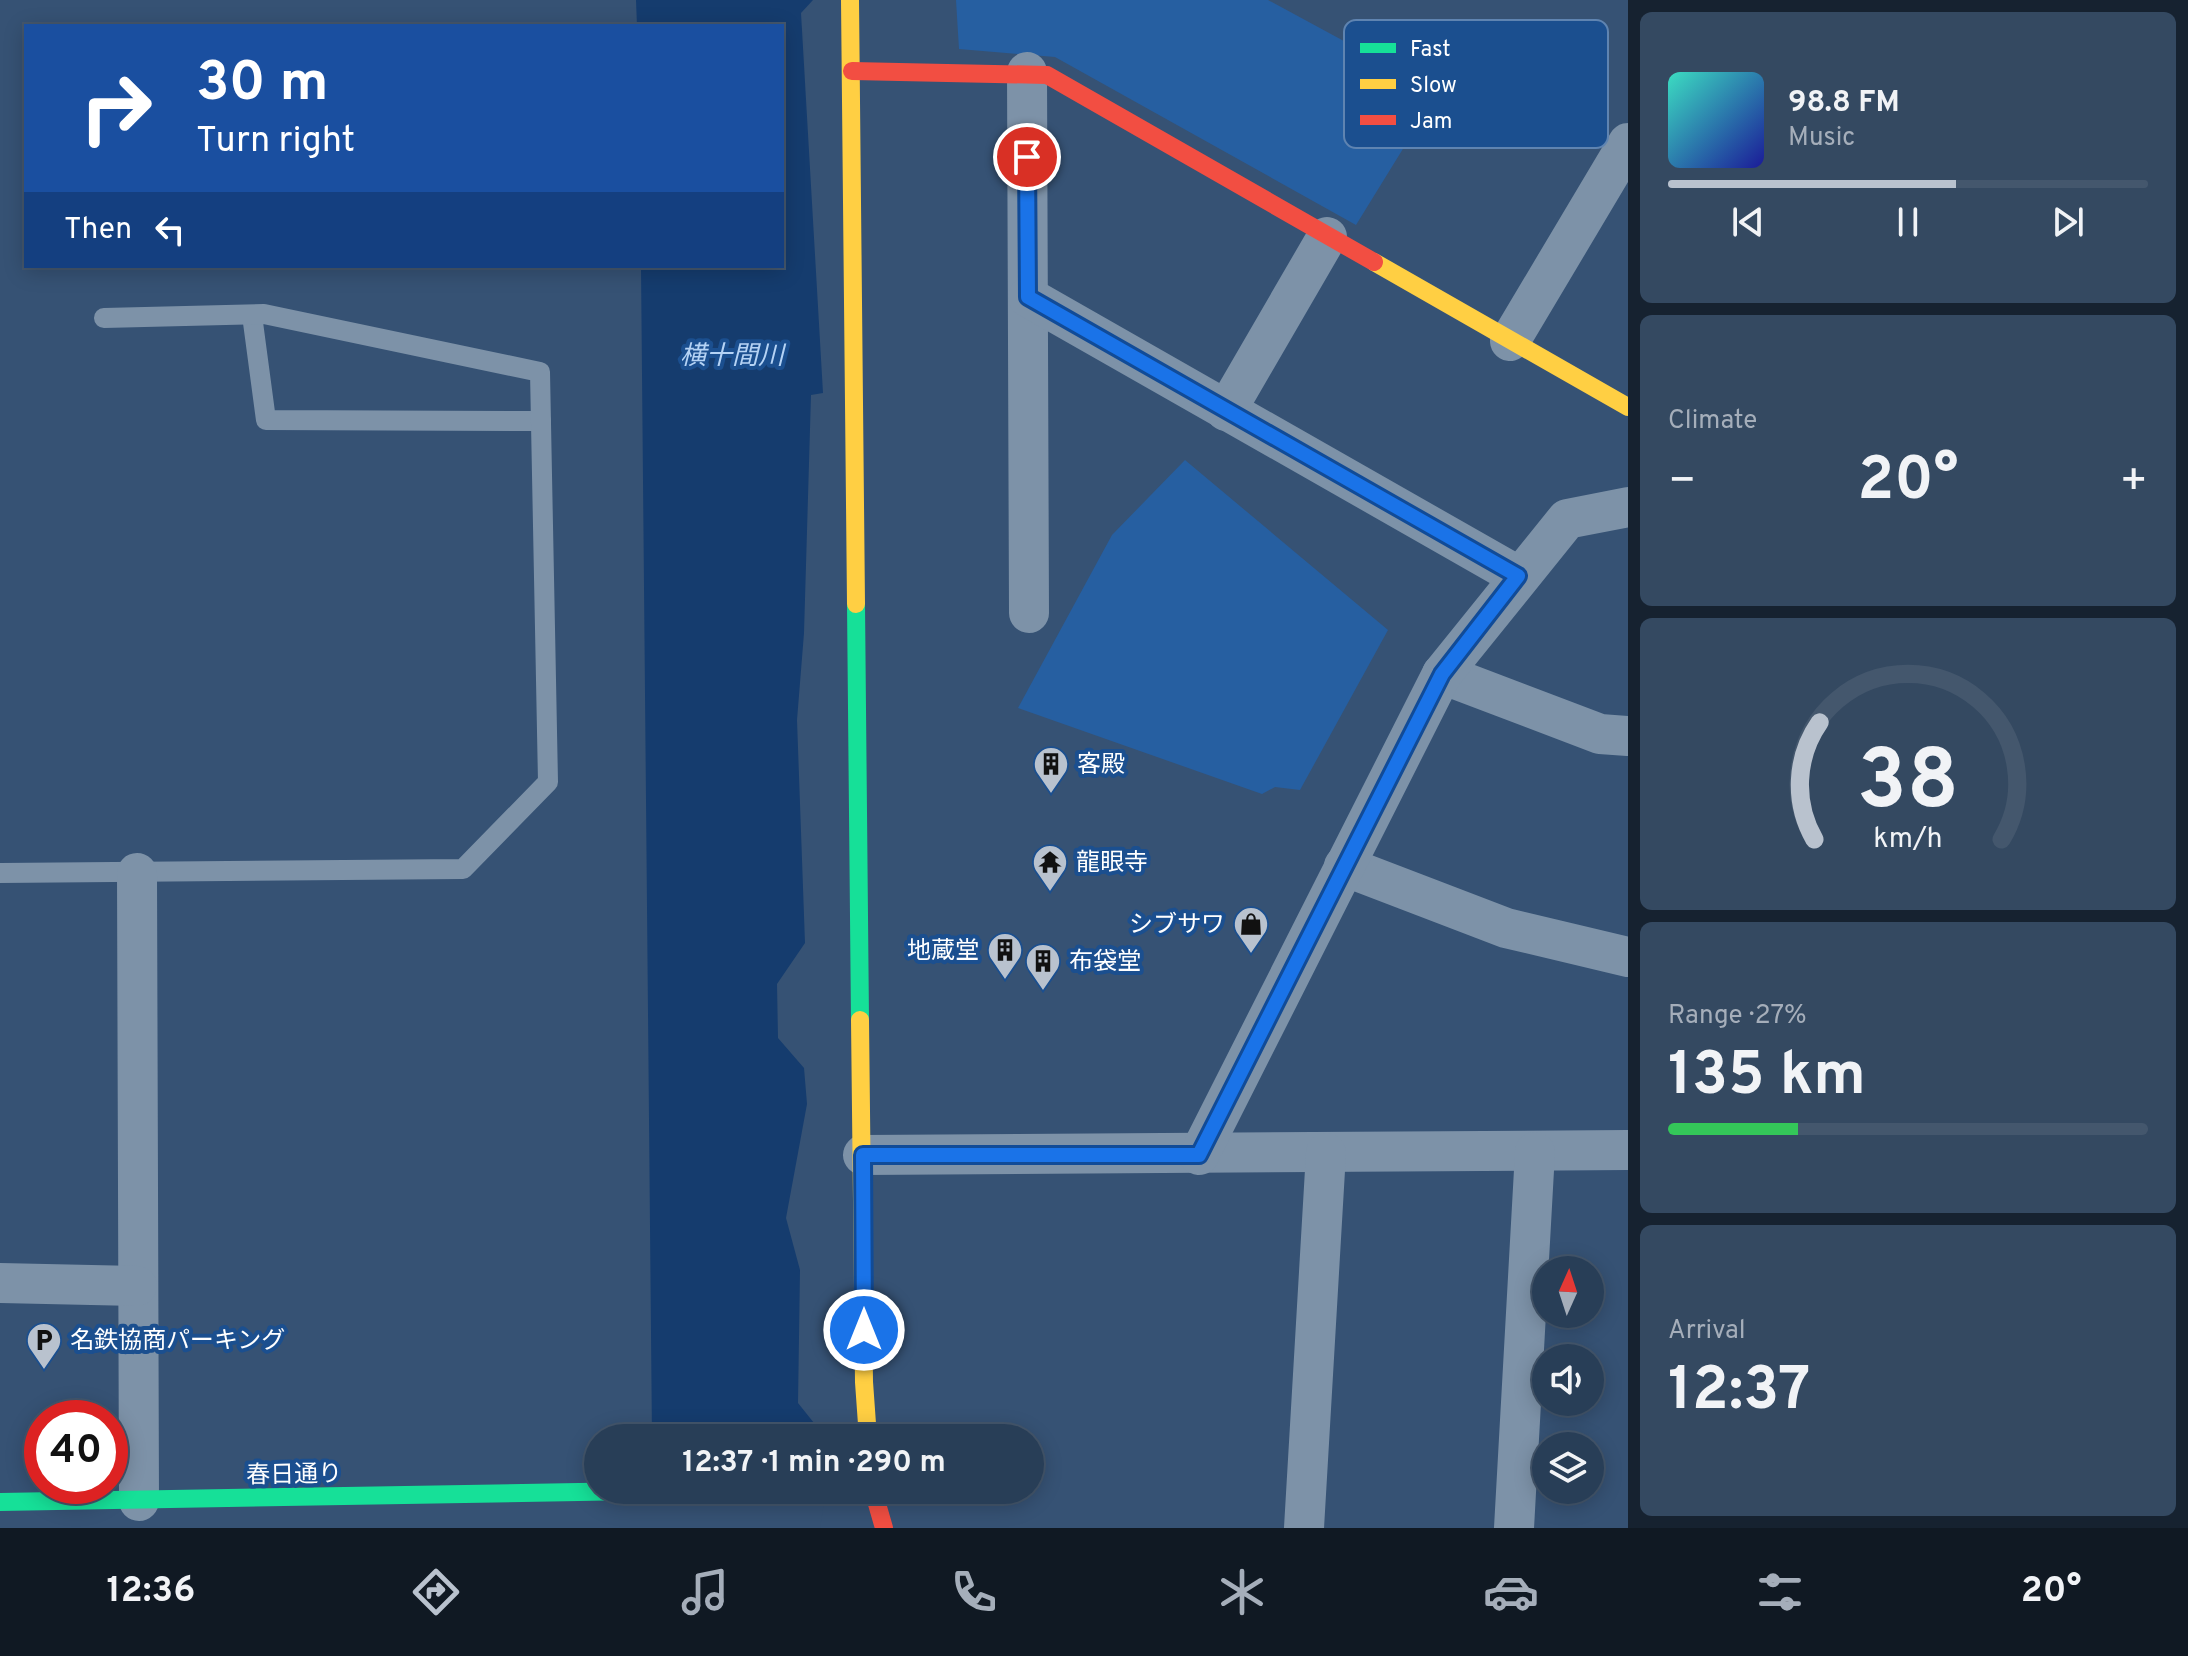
<!DOCTYPE html>
<meta charset="utf-8">
<style>
body{margin:0;font-family:Overpass,"Noto Sans JP",sans-serif;background:#344961;color:#f1f3f6;height:100vh;display:flex;flex-direction:column;font-size:30px;white-space:nowrap}
*{box-sizing:border-box;margin:0}
p{font-size:26px;color:#a5aeba}
.icon{flex:none;width:44px;height:44px;fill:none;stroke:currentColor;stroke-width:2;stroke-linecap:round;stroke-linejoin:round}
.map{position:relative;flex:1;overflow:hidden}
.details{display:flex;flex-direction:column;gap:12px;padding:12px;background:#162230;width:560px}
.details>*{flex:none}
.banner{position:absolute;left:24px;top:24px;width:760px;height:244px;border-radius:0px;box-shadow:0 4px 20px #0003,0 0 0 2px #44576d;background:#1a4fa0;color:#fff;overflow:hidden}
.needle{width:52px;rotate:3deg}
.tools{position:absolute;left:1532px;top:1256px;display:grid;gap:16px}
.tools a{display:grid;place-items:center;width:72px;height:72px;border-radius:50%;background:#283e57;box-shadow:0 4px 20px #0003,0 0 0 2px #44576d;font-size:40px}
.speed{position:absolute;left:24px;top:1400px;display:flex;gap:16px;font-size:40px;font-weight:700;text-align:center}
.speed>*{display:grid;place-content:center;width:104px;height:104px;border-radius:50%;background:#283e57;box-shadow:0 4px 20px #0003,0 0 0 2px #44576d;line-height:1}
.speed .limit{border:12px solid #d22;background:#fff;color:#111}
.pin{position:absolute;display:grid;place-items:center;width:68px;height:68px;color:#fff;margin:-34px;border:4px solid #fff;border-radius:50%;box-shadow:0 2px 8px #0007}
.me{position:absolute;width:88px;margin:-44px;rotate:0deg;stroke-linejoin:round;filter:drop-shadow(0 0 6px #0008)}
.turn{display:flex;align-items:center;gap:28px;height:168px;padding:0 40px;font-size:36px}
.turn .icon{width:104px;height:104px;stroke-width:2.5}
.turn b{display:block;font-size:56px;line-height:68px}
.then{display:flex;align-items:center;height:76px;padding:0 40px;background:#0003;gap:16px;font-size:30px}
.big{font-size:60px;font-weight:700;line-height:1.1}
.details .widget{flex:1;display:flex;flex-direction:column;justify-content:center;gap:12px;min-width:0;padding:0 28px;border-radius:12px;background:#344961}
.details .dial{align-items:center;gap:0}
.dial svg{height:208px;overflow:visible;fill:none;stroke:#44576d;stroke-width:7;stroke-linecap:round;text-anchor:middle}
.dial text{fill:#f1f3f6;stroke:none}
.song{display:flex;align-items:center;gap:24px}
.cover{width:96px;height:96px;border-radius:12px;background:linear-gradient(135deg,hsl(170 70% 55%),hsl(240 70% 35%))}
.played{height:8px;border-radius:4px;background:linear-gradient(90deg,#b9c2ce 60%,#44576d 60%)}
.keys{display:flex;justify-content:space-around;direction:ltr}
.heat{display:flex;justify-content:space-between;align-items:center;font-size:44px;direction:ltr}
.charge{height:12px;border-radius:6px;background:linear-gradient(90deg,#34c759 27%,#44576d 0)}
.trip{position:absolute;left:584px;top:1424px;width:460px;height:80px;border-radius:40px;background:#283e57;box-shadow:0 4px 20px #0003,0 0 0 2px #44576d;font-weight:700;line-height:80px;text-align:center}
.tabs{display:flex;height:128px;justify-content:space-around;align-items:center;background:#101923;color:#a5aeba}
.tabs .icon{width:56px;height:56px}
.tabs .active{color:#b9c2ce}
.tabs b{font-size:36px;color:#f1f3f6}
main{display:flex;flex:1;min-height:0}
.map>svg:first-child{display:block}
</style>
<main>
<div class="map">
<svg width="1628" height="1528" viewBox="0 0 1628 1528">
<rect width="100%" height="100%" fill="#365274"/>
<g fill="#265fa1">
<path d="M 956,0 L 1268,0 L 1438,92 L 1356,225 L 1055,57 L 959,49 Z"/>
<path d="M 1185,460 L 1388,630 L 1300,790 L 1275,787 L 1262,794 L 1018,708 L 1112,535 Z"/>
</g>
<path fill="#153c6e" d="M 636,0 L 813,0 L 801,13 L 823,393 L 811,395 L 804,633 L 797,720 L 805,943 L 777,984 L 778,1038 L 804,1068 L 807,1104 L 786,1218 L 800,1270 L 798,1403 L 826,1438 L 652,1438 L 641,266 L 782,266 L 782,26 L 637,26 Z"/>
<g fill="#365274">
<path d="M 828,1434 L 830,1438 L 648,1438 L 648,1437 Z"/>
<path d="M 627,1490 L 826,1490 L 820,1528 L 627,1528 Z"/>
</g>
<g fill="none" stroke-linecap="round" stroke-linejoin="round">
<g stroke="#7d92a8" stroke-width="20">
<path d="M 252,315 L 266,420 L 541,421"/>
<path d="M 0,873 L 463,869 L 548,782 L 540,372 L 264,314 L 104,318"/>
</g>
<g stroke="#7d92a8" stroke-width="40">
<path d="M 1027,72 L 1029,613"/>
<path d="M 1028,297 L 1518,576"/>
<path d="M 1510,341 L 1628,143"/>
<path d="M 1226,411 L 1327,237"/>
<path d="M 1442,674 L 1600,734 L 1628,736"/>
<path d="M 1344,866 L 1506,928 L 1628,957"/>
<path d="M 137,873 L 139,1501"/>
<path d="M 863,1155 L 1628,1150"/>
<path d="M 1199,1155 L 1442,674 L 1567,519 L 1628,507"/>
<path d="M 0,1283 L 137,1286"/>
<path d="M 1304,1528 L 1326,1153"/>
<path d="M 1514,1528 L 1535,1152"/>
</g>
<g stroke="#16e098" stroke-width="18">
<path d="M 856,604 L 860,1020"/>
<path d="M 0,1502 L 693,1490"/>
</g>
<g stroke="#ffcf43" stroke-width="18">
<path d="M 850,0 L 856,604"/>
<path d="M 1374,262 L 1628,407"/>
<path d="M 860,1020 L 864,1382 L 868,1438"/>
</g>
<g stroke="#f24e42" stroke-width="18">
<path d="M 852,71 L 1047,75 L 1374,262"/>
<path d="M 873,1490 L 884,1528"/>
</g>
</g>
<g fill="none" stroke-linecap="round" stroke-linejoin="round">
<g stroke="#114b97" stroke-width="20">
<path id="route" d="M 864,1330 L 863,1155 L 1199,1155 L 1442,674 L 1518,576 L 1028,297 L 1027,157"/>
</g>
<use href="#route" stroke="#1a73e8" stroke-width="14"/>
</g>
<defs>
<g id="building-pin" transform="scale(1.8)"><path d="M0 17L-7.5 6A9.5 9.5 0 1 1 7.5 6Z" fill="#b9c2ce" stroke="#1b4f8f"/><path d="M-4-6H4V6H1V3H-1V6H-4ZM-2.5-4.3h1.7v1.8h-1.7ZM.8-4.3h1.7v1.8H.8ZM-2.5-1h1.7V.8h-1.7ZM.8-1h1.7V.8H.8Z" fill="#111"/></g>
<g id="temple-pin" transform="scale(1.8)"><path d="M0 17L-7.5 6A9.5 9.5 0 1 1 7.5 6Z" fill="#b9c2ce" stroke="#1b4f8f"/><path d="M0-6L5-2H3V0L6.5 2.5H4V6H1.5V3h-3V6H-4V2.5H-6.5L-3 0V-2H-5Z" fill="#111"/></g>
<g id="shop-pin" transform="scale(1.8)"><path d="M0 17L-7.5 6A9.5 9.5 0 1 1 7.5 6Z" fill="#b9c2ce" stroke="#1b4f8f"/><path d="M-5-2.5h2.3a2.7 3.5 0 0 1 5.4 0H5L5.5 6h-11ZM-1.5-2.5h3a1.5 2.3 0 0 0-3 0Z" fill="#111"/></g>
<g id="parking-pin" transform="scale(1.8)"><path d="M0 17L-7.5 6A9.5 9.5 0 1 1 7.5 6Z" fill="#b9c2ce" stroke="#1b4f8f"/><path d="M-3.5-5.5H1a3.5 3.5 0 0 1 0 7H-1V5.5H-3.5ZM-1-3.4V-.6H.8a1.4 1.4 0 0 0 0-2.8Z" fill="#111"/></g>
</defs>
<g fill-rule="evenodd">
<use href="#building-pin" x="1051" y="764"/>
<use href="#temple-pin" x="1050" y="862"/>
<use href="#shop-pin" x="1251" y="924"/>
<use href="#building-pin" x="1005" y="950"/>
<use href="#building-pin" x="1043" y="961"/>
<use href="#parking-pin" x="44" y="1340"/>
</g>
<g text-anchor="middle" stroke-width="8" stroke-linejoin="round" paint-order="stroke">
<g font-size="24" fill="#fff" stroke="#1b4f8f" text-anchor="start">
<text x="1077" y="772">客殿</text>
<text x="1076" y="870">龍眼寺</text>
<text x="1225" y="932" text-anchor="end">シブサワ</text>
<text x="979" y="958" text-anchor="end">地蔵堂</text>
<text x="1069" y="969">布袋堂</text>
<text x="70" y="1348">名鉄協商パーキング</text>
</g>
<g font-size="24" fill="#fff" stroke="#1b4f8f">
<text transform="translate(294 1474) rotate(-1)" y="8">春日通り</text>
</g>
<g font-size="26" font-style="italic" fill="#b5d3f5" stroke="#1b4f8f">
<text x="732" y="364">横十間川</text>
</g>
</g>
<rect x="1344" y="20" width="264" height="128" rx="12" fill="#1b4f8f" stroke="#5f84b1" stroke-width="2"/>
<rect x="1360" y="43" width="36" height="10" fill="#16e098"/>
<rect x="1360" y="79" width="36" height="10" fill="#ffcf43"/>
<rect x="1360" y="115" width="36" height="10" fill="#f24e42"/>
<g font-size="22" fill="#fff">
<text x="1410" y="56">Fast</text>
<text x="1410" y="92">Slow</text>
<text x="1410" y="128">Jam</text>
</g>
</svg>
<div class="tools">
<a><svg class="needle" viewBox="-14 -14 28 28"><path d="M0-13l5 13h-10z" fill="#e53935"/><path d="M0 13l5-13h-10z" fill="#a5aeba"/></svg></a>
<a><svg class="icon" aria-label="sound" viewBox="0 0 24 24"><path d="M4 9h4l5-4v14l-5-4H4zM17 9q2 3 0 6"/></svg></a>
<a><svg class="icon" aria-label="layers" viewBox="0 0 24 24"><path d="M12 4l9 5-9 5-9-5zM3 14l9 5 9-5"/></svg></a>
</div>
<div class="speed"><div class="limit">40</div></div>
<div class="pin" style="left:1027px;top:157px;background:#d93025"><svg class="icon" aria-label="arrive" viewBox="0 0 24 24"><path d="M6 21V4h12l-3 4 3 4H6"/></svg></div>
<svg class="me" style="left:864px;top:1330px" viewBox="-20 -20 40 40"><circle r="17" fill="#1a73e8" stroke="#fff" stroke-width="3"/><path d="M0-11L8 9 0 5-8 9z" fill="#fff"/></svg>
<div class="trip">12:37 · 1 min · 290 m</div>
<div class="banner">
<div class="turn"><svg class="icon" aria-label="right" viewBox="0 0 24 24"><path d="M7 20v-9h11M14 6l5 5-5 5"/></svg><div><b>30 m</b>Turn right</div></div>
<div class="then">Then<svg class="icon" aria-label="left" viewBox="0 0 24 24"><path d="M17 20v-9H6M10 6l-5 5 5 5"/></svg></div>
</div>
</div>
<section class="details">
<div class="widget">
<div class="song"><i class="cover"></i><div><b>98.8 FM</b><p>Music</p></div></div>
<div class="played"></div>
<div class="keys"><svg class="icon" aria-label="previous" viewBox="0 0 24 24"><path d="M18 5L8 12l10 7zM5 5v14"/></svg><svg class="icon" aria-label="pause" viewBox="0 0 24 24"><path d="M8 5v14M16 5v14"/></svg><svg class="icon" aria-label="next" viewBox="0 0 24 24"><path d="M6 5l10 7-10 7zM19 5v14"/></svg></div>
</div>
<div class="widget"><p>Climate</p>
<div class="heat"><a>−</a><b class="big">20°</b><a>+</a></div>
</div>
<div class="widget dial"><svg viewBox="0 0 100 80">
<path d="M14 69A42 42 0 1 1 86 69"/>
<path d="M14 69A42 42 0 0 1 16 24" stroke="#b9c2ce"/>
<text x="50" y="56" font-size="32" font-weight="700">38</text>
<text x="50" y="72" font-size="11">km/h</text>
</svg></div>
<div class="widget"><p>Range · 27%</p><b class="big">135 km</b><div class="charge"></div></div>
<div class="widget"><p>Arrival</p><b class="big">12:37</b></div>
</section>
</main>
<nav class="tabs">
<b>12:36</b>
<svg class="icon active" aria-label="directions" viewBox="0 0 24 24"><path d="M12 3l9 9-9 9-9-9zM9 14v-3h6M13 9l2 2-2 2"/></svg>
<svg class="icon" aria-label="music" viewBox="0 0 24 24"><path d="M9 18V5l10-2v13"/><circle cx="6" cy="18" r="3"/><circle cx="16" cy="16" r="3"/></svg>
<svg class="icon" aria-label="phone" viewBox="0 0 24 24"><path d="M5 4h4l2 5-3 2q2 4 5 5l2-3 5 2v4C11 20 4 13 5 4z"/></svg>
<svg class="icon" aria-label="climate" viewBox="0 0 24 24"><path d="M12 3v18M4 7l16 10M4 17L20 7"/></svg>
<svg class="icon" aria-label="car" viewBox="0 0 24 24"><path d="M5 17H2v-5l4-1 3-4h7l3 4 3 1v5h-3M9 17h6M6 11h13"/><circle cx="7" cy="17" r="2"/><circle cx="17" cy="17" r="2"/></svg>
<svg class="icon" aria-label="filters" viewBox="0 0 24 24"><path d="M4 7h16M4 17h16"/><circle cx="9" cy="7" r="2"/><circle cx="15" cy="17" r="2"/></svg>
<b>20°</b>
</nav>
